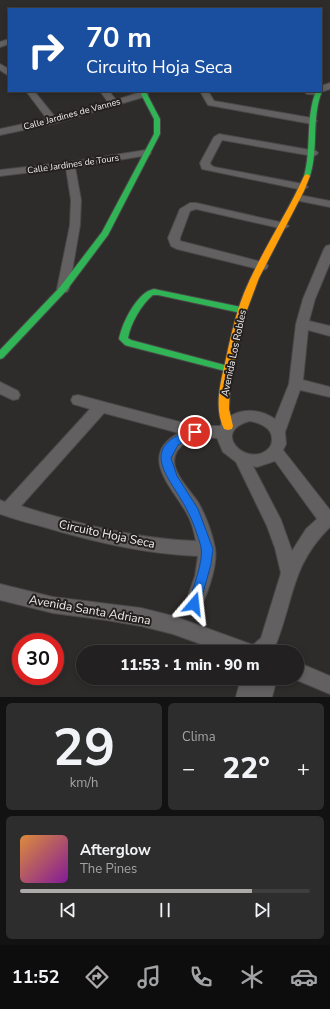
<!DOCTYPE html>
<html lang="es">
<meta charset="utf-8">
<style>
body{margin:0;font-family:"Nunito Sans",sans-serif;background:#2e2d2d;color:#f1f3f6;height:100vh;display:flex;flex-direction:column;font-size:15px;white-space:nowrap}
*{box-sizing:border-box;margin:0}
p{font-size:13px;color:#a2a3a5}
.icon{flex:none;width:22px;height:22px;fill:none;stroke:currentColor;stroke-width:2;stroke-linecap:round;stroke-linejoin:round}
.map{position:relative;height:697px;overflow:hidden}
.sheet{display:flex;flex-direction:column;gap:6px;padding:6px;background:#131212;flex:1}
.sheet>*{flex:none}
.banner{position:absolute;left:8px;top:8px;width:314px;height:84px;border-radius:0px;box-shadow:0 2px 6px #0003,0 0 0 1px #3f3e3e;background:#1a4fa0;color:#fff;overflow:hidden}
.speed{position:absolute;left:12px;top:633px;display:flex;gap:8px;font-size:20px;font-weight:700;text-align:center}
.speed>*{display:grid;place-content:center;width:52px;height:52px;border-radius:50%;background:#222020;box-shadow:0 2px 6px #0003,0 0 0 1px #3f3e3e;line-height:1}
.speed .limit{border:6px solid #d22;background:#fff;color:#111}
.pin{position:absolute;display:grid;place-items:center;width:34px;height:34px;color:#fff;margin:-17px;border:2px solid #fff;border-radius:50%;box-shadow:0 1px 4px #0007}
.me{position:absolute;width:44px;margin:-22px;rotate:17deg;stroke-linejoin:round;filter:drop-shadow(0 0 3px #0008)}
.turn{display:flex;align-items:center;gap:14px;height:84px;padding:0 12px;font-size:18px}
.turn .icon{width:52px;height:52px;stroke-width:2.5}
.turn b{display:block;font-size:28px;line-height:34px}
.big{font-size:30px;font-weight:800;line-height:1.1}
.sheet .widget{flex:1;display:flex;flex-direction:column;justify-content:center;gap:6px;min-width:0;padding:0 14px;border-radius:6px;background:#2e2d2d}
.sheet .dial{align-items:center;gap:0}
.dial b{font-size:52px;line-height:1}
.song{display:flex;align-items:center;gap:12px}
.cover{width:48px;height:48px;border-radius:6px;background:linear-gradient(135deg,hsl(30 70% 55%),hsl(290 70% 35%))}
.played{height:4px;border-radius:2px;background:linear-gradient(90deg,#adaaaa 80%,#3f3e3e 80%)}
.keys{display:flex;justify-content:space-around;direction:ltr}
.heat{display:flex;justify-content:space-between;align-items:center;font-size:22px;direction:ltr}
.sheet .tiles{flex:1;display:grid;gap:6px;grid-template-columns:1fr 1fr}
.widget:last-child{grid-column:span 2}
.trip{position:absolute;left:76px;top:645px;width:228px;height:40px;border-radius:20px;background:#222020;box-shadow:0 2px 6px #0003,0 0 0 1px #3f3e3e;font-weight:800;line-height:40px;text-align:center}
.menu{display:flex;height:64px;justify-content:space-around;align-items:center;background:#0e0d0d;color:#a2a3a5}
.menu .icon{width:28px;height:28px}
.menu .active{color:#adaaaa}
.menu b{font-size:18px;color:#f1f3f6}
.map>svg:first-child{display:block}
</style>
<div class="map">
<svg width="330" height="697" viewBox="0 0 330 697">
<rect width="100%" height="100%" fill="#2e2b2b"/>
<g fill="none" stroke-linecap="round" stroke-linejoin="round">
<g stroke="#4a4848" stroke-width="2">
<g id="street">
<path d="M 9,39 L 9,44 L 0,47 L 0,42 Z"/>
<path d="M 0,64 L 9,69 L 9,76 L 0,70 Z"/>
<path d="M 330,83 L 330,89 L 321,92 L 321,95 L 307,94 L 303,91 L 321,91 L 321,86 Z"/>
<path d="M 26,91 L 34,91 L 55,117 L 108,102 L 100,91 L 109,91 L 116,100 L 144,91 L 148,94 L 147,96 L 56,123 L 0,135 L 0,129 L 47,119 Z"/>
<path d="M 200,91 L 208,91 L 214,101 L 312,118 L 317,121 L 312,124 L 208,105 Z"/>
<path d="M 219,134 L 316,151 L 318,153 L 316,155 L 313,156 L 222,140 L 210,163 L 211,165 L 214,167 L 303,184 L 308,187 L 303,190 L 202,169 L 200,163 L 214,137 Z"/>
<path d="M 146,150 L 151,153 L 149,155 L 75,167 L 81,200 L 80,225 L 69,289 L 67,292 L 59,292 L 57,289 L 70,225 L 71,200 L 66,168 L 0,176 L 0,170 L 70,162 Z"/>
<path d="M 299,195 L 330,201 L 330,207 L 295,200 L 294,198 Z"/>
<path d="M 190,203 L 196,203 L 284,223 L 289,226 L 284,229 L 196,209 L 190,211 L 180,238 L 180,241 L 266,263 L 268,266 L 266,269 L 262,270 L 177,249 L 171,246 L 168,238 L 180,209 Z"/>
<path d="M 330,245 L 330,263 L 315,299 L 309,321 L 330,326 L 330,336 L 308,330 L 303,380 L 330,387 L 330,397 L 300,390 L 285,432 L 286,444 L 283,450 L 330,510 L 330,527 C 290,566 294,602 274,649 L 272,652 L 223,652 L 173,634 L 141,626 L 106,620 L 53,613 L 0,600 L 0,584 L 53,597 L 141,608 L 173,616 L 253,645 L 261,638 L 281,573 L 275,548 L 267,526 L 236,462 L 223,452 L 217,438 C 211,438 202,436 196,438 C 179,443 169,456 177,472 C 182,483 191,492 198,502 C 206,516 212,533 215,548 C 218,567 207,593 200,610 L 194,612 L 188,610 L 185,604 L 195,576 L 198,556 C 146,554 94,542 44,527 C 29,523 14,519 0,514 L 0,500 L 5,502 L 90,409 L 73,404 L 71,400 L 73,396 L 78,395 L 195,426 L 220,426 C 233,407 258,407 275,419 L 289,384 L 296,324 L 303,299 L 324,249 L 326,246 ZM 104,413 L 179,433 C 138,455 171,486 186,512 C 191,520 194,531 196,541 C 137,539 78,524 21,506 ZM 250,421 C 260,423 272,427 272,439 C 272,444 271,447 267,450 C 246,467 210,431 250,421 ZM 275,461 L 317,519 L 306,529 L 292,551 L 281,520 L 253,466 L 257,467 Z"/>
<path d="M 0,382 L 18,391 L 20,395 L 18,399 L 13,400 L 0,394 Z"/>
<path d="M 297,662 L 330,676 L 330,694 L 292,678 L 297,678 Z"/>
<path d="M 241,678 L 277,678 L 272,697 L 236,697 Z"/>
</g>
</g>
<g stroke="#4a4848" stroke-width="2">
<g id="fast">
<path d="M 321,90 L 322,91 C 311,119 319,148 310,176 L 307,178 L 304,176 C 312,148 305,119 316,91 L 321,91 Z"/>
<path d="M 144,92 L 147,94 L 160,119 L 160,134 L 108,235 L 66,291 L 3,358 L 0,359 L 0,350 L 60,287 L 102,232 L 154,134 L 154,119 L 141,94 Z"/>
<path d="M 154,289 L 241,307 L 245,310 L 241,313 L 158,295 L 153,295 C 141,305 131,323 128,338 L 131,340 L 232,367 L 234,369 L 232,371 L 229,372 L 128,346 L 125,345 L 119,339 C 122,323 137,292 154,289 Z"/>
</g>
</g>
<g stroke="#4a4848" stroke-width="2">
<path id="slow" d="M 307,174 L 310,176 L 304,191 L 259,278 L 247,310 L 230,385 L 229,409 L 233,426 L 232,429 L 228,430 L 224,429 C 214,409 220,384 225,363 C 230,340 235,315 244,293 C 261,252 286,216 304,176 Z"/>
</g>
<use href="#street" fill="#626060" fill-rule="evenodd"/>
<use href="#fast" fill="#30b455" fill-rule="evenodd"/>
<use href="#slow" fill="#ff9f0a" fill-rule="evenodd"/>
</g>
<path fill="#1a73e8" stroke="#114b97" d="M 195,428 L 198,429 L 200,432 L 198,435 L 178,445 L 171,458 L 177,476 L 198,509 L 213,549 L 211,564 L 200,604 L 198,608 L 194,610 L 189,608 L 188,604 C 192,590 204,562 201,547 C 198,536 193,521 187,510 C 169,475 135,448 195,428 Z"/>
<g text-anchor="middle" stroke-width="4" stroke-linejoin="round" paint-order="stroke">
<g font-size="9" fill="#f1eeee" stroke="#252020">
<text transform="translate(72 114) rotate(-15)" y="3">Calle Jardines de Vannes</text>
<text transform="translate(73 164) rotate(-8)" y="3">Calle Jardines de Tours</text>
</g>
<g font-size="10" fill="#f1eeee" stroke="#252020">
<text transform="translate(233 353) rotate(-78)" y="4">Avenida Los Robles</text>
</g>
<g font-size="12" fill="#f1eeee" stroke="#252020">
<text transform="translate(107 534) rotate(12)" y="4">Circuito Hoja Seca</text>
<text transform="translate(90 610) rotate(10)" y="4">Avenida Santa Adriana</text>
</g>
</g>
</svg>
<div class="speed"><div class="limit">30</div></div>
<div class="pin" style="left:195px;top:432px;background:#d93025"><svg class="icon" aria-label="arrive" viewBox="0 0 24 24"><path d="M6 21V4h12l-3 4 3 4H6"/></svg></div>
<svg class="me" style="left:194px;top:604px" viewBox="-20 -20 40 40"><path d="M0-17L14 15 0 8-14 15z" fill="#1a73e8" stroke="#fff" stroke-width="4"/></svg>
<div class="trip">11:53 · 1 min · 90 m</div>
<div class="banner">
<div class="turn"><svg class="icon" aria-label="right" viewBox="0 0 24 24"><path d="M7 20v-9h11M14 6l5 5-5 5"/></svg><div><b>70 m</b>Circuito Hoja Seca</div></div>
</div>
</div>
<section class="sheet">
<div class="tiles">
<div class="widget dial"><b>29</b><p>km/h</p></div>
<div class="widget"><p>Clima</p>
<div class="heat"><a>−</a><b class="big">22°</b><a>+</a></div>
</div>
<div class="widget">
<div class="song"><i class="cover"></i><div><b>Afterglow</b><p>The Pines</p></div></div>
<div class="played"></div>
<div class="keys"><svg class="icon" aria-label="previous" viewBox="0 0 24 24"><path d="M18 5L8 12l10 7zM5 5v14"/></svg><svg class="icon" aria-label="pause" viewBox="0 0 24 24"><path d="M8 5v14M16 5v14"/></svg><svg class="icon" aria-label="next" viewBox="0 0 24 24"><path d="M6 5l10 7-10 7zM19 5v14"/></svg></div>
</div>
</div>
</section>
<nav class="menu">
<b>11:52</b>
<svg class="icon active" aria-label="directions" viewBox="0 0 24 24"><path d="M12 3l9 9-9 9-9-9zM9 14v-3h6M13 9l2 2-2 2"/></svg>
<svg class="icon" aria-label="music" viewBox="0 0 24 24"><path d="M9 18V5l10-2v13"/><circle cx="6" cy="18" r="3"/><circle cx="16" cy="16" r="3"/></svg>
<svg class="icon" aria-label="phone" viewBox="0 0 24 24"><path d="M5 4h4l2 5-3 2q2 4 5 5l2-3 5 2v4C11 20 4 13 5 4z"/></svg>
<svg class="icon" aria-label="climate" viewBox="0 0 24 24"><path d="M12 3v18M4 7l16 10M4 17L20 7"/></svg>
<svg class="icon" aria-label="car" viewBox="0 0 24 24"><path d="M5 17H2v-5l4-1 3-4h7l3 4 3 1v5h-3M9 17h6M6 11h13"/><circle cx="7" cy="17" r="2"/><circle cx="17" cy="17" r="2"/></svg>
</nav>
